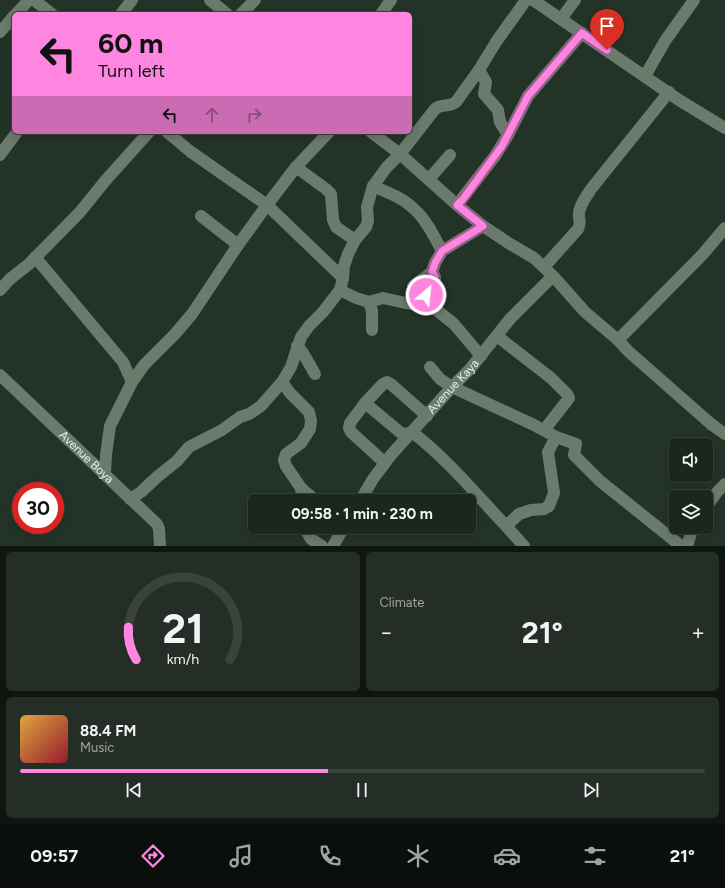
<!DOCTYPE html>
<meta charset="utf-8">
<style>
body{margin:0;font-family:Figtree,sans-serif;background:#242e26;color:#f1f3f6;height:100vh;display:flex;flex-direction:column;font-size:15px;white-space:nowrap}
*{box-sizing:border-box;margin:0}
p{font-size:13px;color:#a0a5a4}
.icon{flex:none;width:22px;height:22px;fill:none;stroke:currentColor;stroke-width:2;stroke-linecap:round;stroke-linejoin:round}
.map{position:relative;height:546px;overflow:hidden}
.sheet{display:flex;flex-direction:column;gap:6px;padding:6px;background:#0f1510;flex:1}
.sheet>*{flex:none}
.top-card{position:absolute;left:12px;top:12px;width:400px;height:122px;border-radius:6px;box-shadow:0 2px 10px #0003,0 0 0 1px #39433b;background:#fe86e0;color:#111;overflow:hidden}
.tools{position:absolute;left:669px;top:438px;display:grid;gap:8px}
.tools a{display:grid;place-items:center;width:44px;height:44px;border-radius:6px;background:#1b261d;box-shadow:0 2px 10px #0003,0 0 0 1px #39433b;font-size:20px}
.speed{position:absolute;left:12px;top:482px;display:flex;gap:8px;font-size:20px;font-weight:700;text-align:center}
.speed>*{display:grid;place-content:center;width:52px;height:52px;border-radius:50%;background:#1b261d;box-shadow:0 2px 10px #0003,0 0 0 1px #39433b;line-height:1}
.speed .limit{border:6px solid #d22;background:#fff;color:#111}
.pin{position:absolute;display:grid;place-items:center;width:34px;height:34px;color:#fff;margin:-41px -17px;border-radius:50% 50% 50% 0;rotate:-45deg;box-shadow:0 0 4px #0007}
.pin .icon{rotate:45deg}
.me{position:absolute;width:44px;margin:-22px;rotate:28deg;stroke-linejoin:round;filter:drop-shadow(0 0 3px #0008)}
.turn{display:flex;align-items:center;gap:14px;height:84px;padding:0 20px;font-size:18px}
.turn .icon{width:52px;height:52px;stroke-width:2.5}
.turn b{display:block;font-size:28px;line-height:34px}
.lanes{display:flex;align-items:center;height:38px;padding:0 20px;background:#0003;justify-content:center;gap:20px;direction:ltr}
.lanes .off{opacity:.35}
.big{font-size:30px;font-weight:700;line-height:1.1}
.sheet .widget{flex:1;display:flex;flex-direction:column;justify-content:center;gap:6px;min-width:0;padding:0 14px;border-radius:6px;background:#242e26}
.sheet .dial{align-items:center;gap:0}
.dial svg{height:104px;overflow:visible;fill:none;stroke:#39433b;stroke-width:7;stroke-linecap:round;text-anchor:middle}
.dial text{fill:#f1f3f6;stroke:none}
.song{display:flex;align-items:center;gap:12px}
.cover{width:48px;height:48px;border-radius:6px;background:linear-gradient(135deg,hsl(40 70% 55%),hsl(350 70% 35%))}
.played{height:4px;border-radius:2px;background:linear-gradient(90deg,#fe86e0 45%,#39433b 45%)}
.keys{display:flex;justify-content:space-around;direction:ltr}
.heat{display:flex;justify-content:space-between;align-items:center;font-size:22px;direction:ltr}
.sheet .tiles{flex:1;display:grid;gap:6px;grid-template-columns:1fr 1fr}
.widget:last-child{grid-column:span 2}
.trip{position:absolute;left:248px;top:494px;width:228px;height:40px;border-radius:6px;background:#1b261d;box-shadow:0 2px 10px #0003,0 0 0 1px #39433b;font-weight:700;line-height:40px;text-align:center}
.dock{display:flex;height:64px;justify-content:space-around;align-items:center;background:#0b0f0c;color:#a0a5a4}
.dock .icon{width:28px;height:28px}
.dock .on{color:#fe86e0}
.dock b{font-size:18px;color:#f1f3f6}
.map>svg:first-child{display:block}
</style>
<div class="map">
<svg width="725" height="546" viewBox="0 0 725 546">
<rect width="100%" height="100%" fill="#243327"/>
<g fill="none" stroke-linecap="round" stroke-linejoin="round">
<g stroke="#6a7b6d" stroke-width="12">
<path d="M 34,0 L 52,14"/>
<path d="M 210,0 L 227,14"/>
<path d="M 533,0 L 679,100 L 725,128"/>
<path d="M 16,14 L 29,0"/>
<path d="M 121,14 L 132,0"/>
<path d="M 241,14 L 255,0"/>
<path d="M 381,14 L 391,0"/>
<path d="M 561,19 L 575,0"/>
<path d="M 0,32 L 14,16"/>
<path d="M 645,76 L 665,41 L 694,0"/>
<path d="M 167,132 L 191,152 L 267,205 L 238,245"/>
<path d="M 371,132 L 400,154 L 457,205 L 483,226 L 510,244 L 534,258 L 553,276 L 585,312 L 618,340 L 628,351 L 711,424 L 725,434"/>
<path d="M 508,135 L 528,96 L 582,33"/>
<path d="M 0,155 L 17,132"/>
<path d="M 296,167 L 329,132"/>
<path d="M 429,179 L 450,155"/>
<path d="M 373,186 C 387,192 403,198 414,209 C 426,219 435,238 442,251"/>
<path d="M 457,205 L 495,156 L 508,135 L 500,122 L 498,110 L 484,94 L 486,82 L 479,70 L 496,42 L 526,0"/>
<path d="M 35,257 L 123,362 L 132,382"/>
<path d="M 544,267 L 578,229 C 582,220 578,221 579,213 C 580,204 586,197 591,189 L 669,92"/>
<path d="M 432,272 L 435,263 L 442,251 L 483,226"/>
<path d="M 343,278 L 267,205 L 296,167 L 326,189 L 331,194 L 333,220 L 336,227 L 355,240"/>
<path d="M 413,286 L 432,272 L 435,277 L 435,282 L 423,299"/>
<path d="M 0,290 L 10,279 L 29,264 L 80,212 L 105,181 L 149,132"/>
<path d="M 340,290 L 356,298 L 369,302 L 372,311 L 372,330"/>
<path d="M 369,302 L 383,298 L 415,305 L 419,303 L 423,299 L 454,324 L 481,356"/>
<path d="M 497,336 L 551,378 L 567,394 L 569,398 L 566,402 L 544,430"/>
<path d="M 618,340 L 703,254 L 725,228"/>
<path d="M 297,346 L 303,353 L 315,374"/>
<path d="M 430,367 L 440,379 L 452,387 L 534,425 L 556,437 L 576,444 L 574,455 L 600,481 L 681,546"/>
<path id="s1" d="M 0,375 L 157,524 L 159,529 L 160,546"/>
<path d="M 365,403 L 383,384 L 387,382 L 392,385 L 427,416"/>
<path d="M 385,463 L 351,432 L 349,428 L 350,423 L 365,403 L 401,433 L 406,434 L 412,432 C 447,459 476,494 506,526"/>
<path d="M 105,473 L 106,455 L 110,426 L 132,382 L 144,365 L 175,334 L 192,314 L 238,245 L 201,216"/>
<path d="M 301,488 L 316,501"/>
<path d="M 130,499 L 141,492 L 157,477 L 177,461 L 189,447 L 222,430 L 240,417 L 249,414 L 261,406 L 282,382"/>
<path d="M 303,501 L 301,488 L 286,466 L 284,460 L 286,454 L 301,443 L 310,429 L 311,421 L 309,412 L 290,393 L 282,382 L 291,367 L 301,337 L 309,326 L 323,312 L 340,290 L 343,278 L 344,266 L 348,254 L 355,240 L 366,227 L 368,221 L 367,207 L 373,186 L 387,167 L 400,154 L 435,109 C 442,103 448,108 456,102 L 479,70"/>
<path id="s2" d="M 360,501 L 373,479 L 391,455 L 452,387 L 470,369 L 510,319 L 553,276"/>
<path d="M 706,507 L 718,491 L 725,484"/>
<path d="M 304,527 L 311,539 L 322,546"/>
<path d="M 333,546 L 344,527"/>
<path d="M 524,546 L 506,526 L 519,514 L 531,510 L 544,509 L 549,506 L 554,493 L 548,452 L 556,437"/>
<path d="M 687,546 L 693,527"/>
</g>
</g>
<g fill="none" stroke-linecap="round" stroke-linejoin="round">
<g stroke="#a55792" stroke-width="10">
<path id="route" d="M 426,295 L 435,282 L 435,277 L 432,272 L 435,263 L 442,251 L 483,226 L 457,205 L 463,199 L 502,146 L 528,96 L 582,33 L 607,50"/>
</g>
<use href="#route" stroke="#fe86e0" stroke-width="7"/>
</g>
<g text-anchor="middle" stroke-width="4" stroke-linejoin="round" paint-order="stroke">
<g font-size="12" fill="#e6f0e7" stroke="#1a291d">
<text dy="4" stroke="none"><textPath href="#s2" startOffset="148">Avenue Kaya</textPath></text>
<text dy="4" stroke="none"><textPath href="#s1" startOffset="119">Avenue Boya</textPath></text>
</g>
</g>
</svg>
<div class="tools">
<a><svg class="icon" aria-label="sound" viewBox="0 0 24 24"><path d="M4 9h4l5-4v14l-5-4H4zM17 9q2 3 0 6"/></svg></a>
<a><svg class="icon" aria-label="layers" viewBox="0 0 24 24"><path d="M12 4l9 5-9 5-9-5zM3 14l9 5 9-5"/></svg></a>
</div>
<div class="speed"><div class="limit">30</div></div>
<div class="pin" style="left:607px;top:50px;background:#d93025"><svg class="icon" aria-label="arrive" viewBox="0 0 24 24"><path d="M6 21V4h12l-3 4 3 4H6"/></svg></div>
<svg class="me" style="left:426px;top:295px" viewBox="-20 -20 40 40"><circle r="17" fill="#fe86e0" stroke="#fff" stroke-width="3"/><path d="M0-11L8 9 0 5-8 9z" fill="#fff"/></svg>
<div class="trip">09:58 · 1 min · 230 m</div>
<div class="top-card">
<div class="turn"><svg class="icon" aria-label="left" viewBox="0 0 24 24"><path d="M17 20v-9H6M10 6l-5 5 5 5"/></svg><div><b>60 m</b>Turn left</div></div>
<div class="lanes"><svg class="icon" aria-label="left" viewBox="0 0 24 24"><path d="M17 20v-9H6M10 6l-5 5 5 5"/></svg><svg class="icon off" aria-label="ahead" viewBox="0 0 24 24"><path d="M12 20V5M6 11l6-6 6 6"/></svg><svg class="icon off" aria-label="right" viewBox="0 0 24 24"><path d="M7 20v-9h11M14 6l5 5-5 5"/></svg></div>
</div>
</div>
<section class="sheet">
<div class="tiles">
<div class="widget dial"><svg viewBox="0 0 100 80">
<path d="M14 69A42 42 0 1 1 86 69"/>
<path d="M14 69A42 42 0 0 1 8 44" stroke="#fe86e0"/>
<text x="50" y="56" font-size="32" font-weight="700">21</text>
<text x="50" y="72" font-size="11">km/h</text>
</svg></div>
<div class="widget"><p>Climate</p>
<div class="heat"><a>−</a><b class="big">21°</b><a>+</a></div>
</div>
<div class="widget">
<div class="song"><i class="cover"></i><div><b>88.4 FM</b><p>Music</p></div></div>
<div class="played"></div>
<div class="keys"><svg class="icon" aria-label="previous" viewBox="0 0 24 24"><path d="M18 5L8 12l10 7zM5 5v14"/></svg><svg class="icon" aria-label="pause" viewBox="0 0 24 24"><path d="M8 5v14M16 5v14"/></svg><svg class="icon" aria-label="next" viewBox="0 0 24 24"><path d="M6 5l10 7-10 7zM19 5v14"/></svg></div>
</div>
</div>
</section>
<nav class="dock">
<b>09:57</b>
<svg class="icon on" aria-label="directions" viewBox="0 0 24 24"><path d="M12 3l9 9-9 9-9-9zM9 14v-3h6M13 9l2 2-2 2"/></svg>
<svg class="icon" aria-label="music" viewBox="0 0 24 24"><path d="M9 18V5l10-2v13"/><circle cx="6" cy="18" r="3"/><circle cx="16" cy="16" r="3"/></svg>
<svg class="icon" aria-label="phone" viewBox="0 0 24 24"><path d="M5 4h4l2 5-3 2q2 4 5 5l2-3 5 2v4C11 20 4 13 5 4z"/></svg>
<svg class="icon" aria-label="climate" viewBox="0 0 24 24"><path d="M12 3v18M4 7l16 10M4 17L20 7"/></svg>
<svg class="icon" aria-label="car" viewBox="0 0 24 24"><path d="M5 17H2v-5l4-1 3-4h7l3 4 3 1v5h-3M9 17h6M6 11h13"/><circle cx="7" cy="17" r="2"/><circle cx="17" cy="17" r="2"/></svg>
<svg class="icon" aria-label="filters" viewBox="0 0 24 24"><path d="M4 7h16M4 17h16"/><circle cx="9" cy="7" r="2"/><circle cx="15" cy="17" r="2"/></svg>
<b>21°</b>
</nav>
